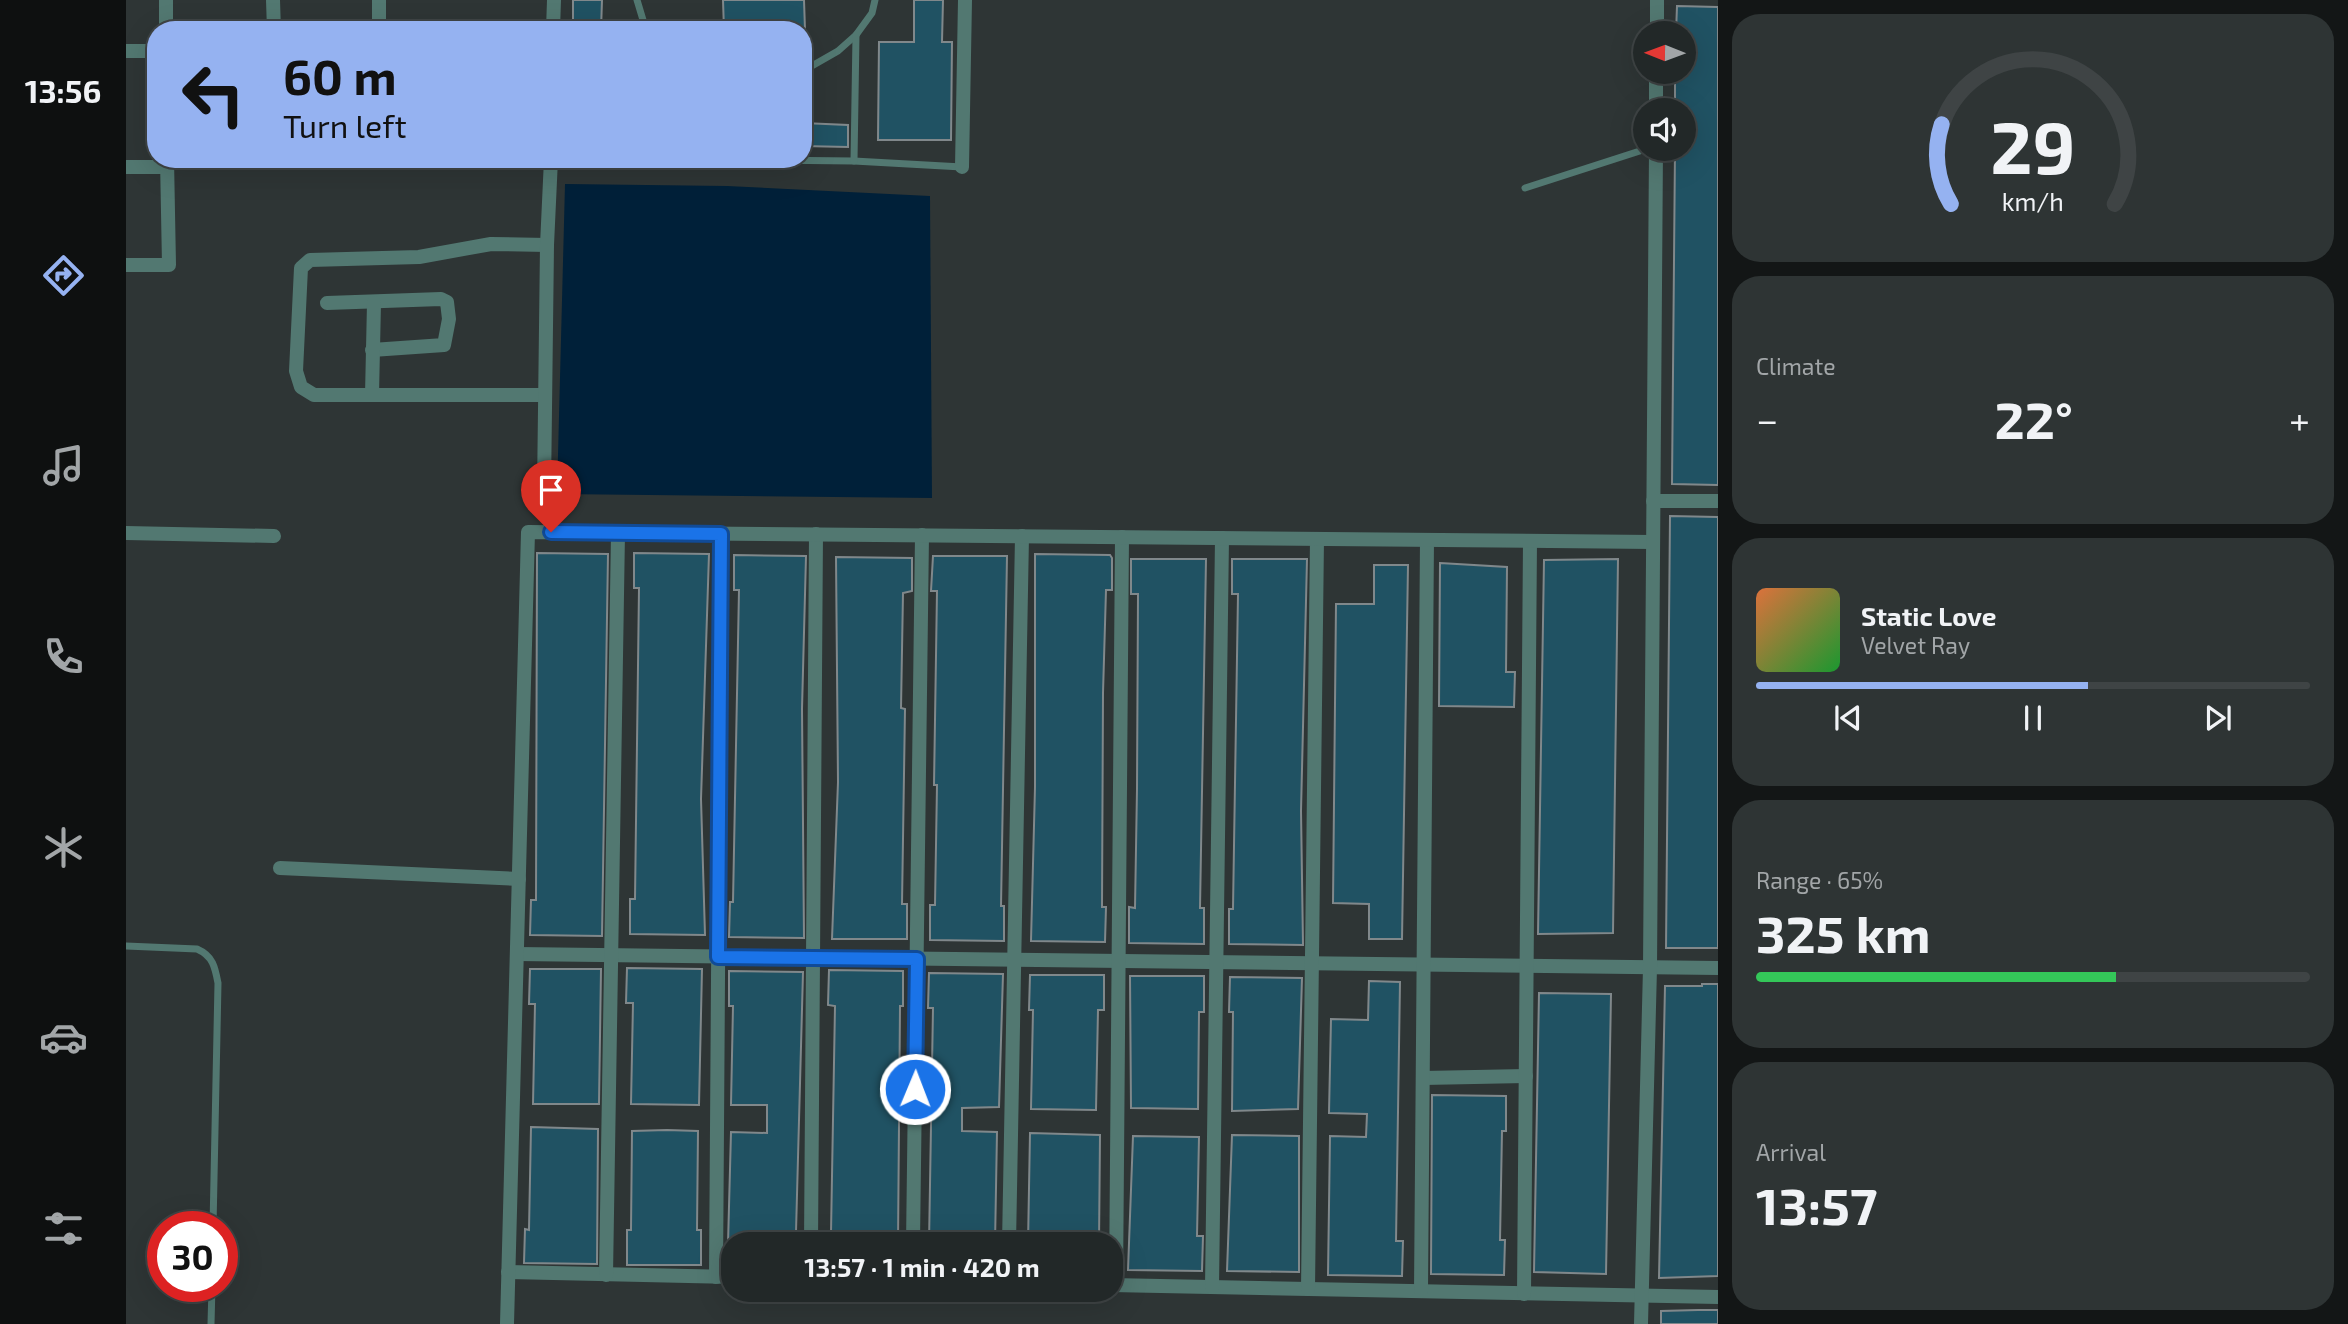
<!DOCTYPE html>
<meta charset="utf-8">
<style>
body{margin:0;font-family:"Exo 2",sans-serif;background:#2e3434;color:#f1f3f6;height:100vh;display:flex;flex-direction:column;font-size:26px;white-space:nowrap}
*{box-sizing:border-box;margin:0}
p{font-size:23px;color:#a2a6a8}
.icon{flex:none;width:38px;height:38px;fill:none;stroke:currentColor;stroke-width:2;stroke-linecap:round;stroke-linejoin:round}
.map{position:relative;flex:1;overflow:hidden}
.drawer{display:flex;flex-direction:column;gap:14px;padding:14px;background:#131616;width:630px}
.drawer>*{flex:none}
.top-card{position:absolute;left:21px;top:21px;width:665px;height:147px;border-radius:28px;box-shadow:0 7px 28px #0002,0 0 0 2px #3f4445;background:#95b2f1;color:#111;overflow:hidden}
.needle{width:46px;rotate:271deg}
.buttons{position:absolute;left:1507px;top:21px;display:grid;gap:14px}
.buttons a{display:grid;place-items:center;width:63px;height:63px;border-radius:50%;background:#222828;box-shadow:0 7px 28px #0002,0 0 0 2px #3f4445;font-size:35px}
.speed{position:absolute;left:21px;top:1211px;display:flex;gap:14px;font-size:35px;font-weight:700;text-align:center}
.speed>*{display:grid;place-content:center;width:91px;height:91px;border-radius:50%;background:#222828;box-shadow:0 7px 28px #0002,0 0 0 2px #3f4445;line-height:1}
.speed .limit{border:10px solid #d22;background:#fff;color:#111}
.pin{position:absolute;display:grid;place-items:center;width:60px;height:60px;color:#fff;margin:-72px -30px;border-radius:50% 50% 50% 0;rotate:-45deg;box-shadow:0 0 7px #0007}
.pin .icon{rotate:45deg}
.me{position:absolute;width:77px;margin:-38px;rotate:1deg;stroke-linejoin:round;filter:drop-shadow(0 0 5px #0008)}
.turn{display:flex;align-items:center;gap:24px;height:147px;padding:0 21px;font-size:32px}
.turn .icon{width:91px;height:91px;stroke-width:2.5}
.turn b{display:block;font-size:49px;line-height:60px}
.big{font-size:52px;font-weight:700;line-height:1.1}
.drawer .widget{flex:1;display:flex;flex-direction:column;justify-content:center;gap:10px;min-width:0;padding:0 24px;border-radius:28px;background:#2e3434}
.drawer .dial{align-items:center;gap:0}
.dial svg{height:182px;overflow:visible;fill:none;stroke:#3f4445;stroke-width:7;stroke-linecap:round;text-anchor:middle}
.dial text{fill:#f1f3f6;stroke:none}
.song{display:flex;align-items:center;gap:21px}
.cover{width:84px;height:84px;border-radius:10px;background:linear-gradient(135deg,hsl(20 70% 55%),hsl(130 70% 35%))}
.played{height:7px;border-radius:4px;background:linear-gradient(90deg,#95b2f1 60%,#3f4445 60%)}
.keys{display:flex;justify-content:space-around;direction:ltr}
.heat{display:flex;justify-content:space-between;align-items:center;font-size:38px;direction:ltr}
.charge{height:10px;border-radius:5px;background:linear-gradient(90deg,#34c759 65%,#3f4445 0)}
.trip{position:absolute;left:595px;top:1232px;width:402px;height:70px;border-radius:28px;background:#222828;box-shadow:0 7px 28px #0002,0 0 0 2px #3f4445;font-weight:700;line-height:70px;text-align:center}
main{display:flex;flex:1;min-height:0}
.tab-bar{display:flex;flex-direction:column;width:126px;justify-content:space-around;align-items:center;background:#0e1010;color:#a2a6a8}
.tab-bar .icon{width:49px;height:49px}
.tab-bar .current{color:#95b2f1}
.tab-bar b{font-size:32px;color:#f1f3f6}
.map>svg:first-child{display:block}
</style>
<main>
<nav class="tab-bar">
<b>13:56</b>
<svg class="icon current" aria-label="directions" viewBox="0 0 24 24"><path d="M12 3l9 9-9 9-9-9zM9 14v-3h6M13 9l2 2-2 2"/></svg>
<svg class="icon" aria-label="music" viewBox="0 0 24 24"><path d="M9 18V5l10-2v13"/><circle cx="6" cy="18" r="3"/><circle cx="16" cy="16" r="3"/></svg>
<svg class="icon" aria-label="phone" viewBox="0 0 24 24"><path d="M5 4h4l2 5-3 2q2 4 5 5l2-3 5 2v4C11 20 4 13 5 4z"/></svg>
<svg class="icon" aria-label="climate" viewBox="0 0 24 24"><path d="M12 3v18M4 7l16 10M4 17L20 7"/></svg>
<svg class="icon" aria-label="car" viewBox="0 0 24 24"><path d="M5 17H2v-5l4-1 3-4h7l3 4 3 1v5h-3M9 17h6M6 11h13"/><circle cx="7" cy="17" r="2"/><circle cx="17" cy="17" r="2"/></svg>
<svg class="icon" aria-label="filters" viewBox="0 0 24 24"><path d="M4 7h16M4 17h16"/><circle cx="9" cy="7" r="2"/><circle cx="15" cy="17" r="2"/></svg>
</nav>
<div class="map">
<svg width="1592" height="1324" viewBox="0 0 1592 1324">
<rect width="100%" height="100%" fill="#2e3535"/>
<path fill="#002039" d="M 439,184 L 601,186 L 804,196 L 806,498 L 431,494 Z"/>
<g fill="#205263" stroke="#80888b" stroke-width="2">
<path d="M 447,0 L 476,0 L 475,30 L 447,30 Z"/>
<path d="M 597,0 L 678,0 L 679,30 L 598,30 Z"/>
<path d="M 788,0 L 817,0 L 816,42 L 826,42 L 825,140 L 752,140 L 753,42 L 788,42 Z"/>
<path d="M 1551,6 L 1592,7 L 1592,485 L 1546,484 L 1549,149 L 1558,149 L 1558,110 L 1549,110 L 1549,72 L 1558,72 L 1558,33 L 1550,33 Z"/>
<path d="M 677,123 L 722,125 L 722,147 L 677,146 Z"/>
<path d="M 1544,516 L 1592,517 L 1592,948 L 1540,948 Z"/>
<path d="M 411,553 L 482,554 L 476,936 L 404,935 L 405,900 L 410,900 Z"/>
<path d="M 508,553 L 583,554 L 575,799 L 579,935 L 504,934 L 504,899 L 509,899 L 513,588 L 508,588 Z"/>
<path d="M 909,554 L 984,555 L 986,558 L 986,590 L 980,590 L 977,693 L 976,907 L 980,907 L 979,942 L 905,941 L 909,787 Z"/>
<path d="M 608,555 L 680,556 L 676,709 L 678,938 L 603,937 L 604,902 L 607,902 L 613,590 L 608,590 Z"/>
<path d="M 807,556 L 881,556 L 875,906 L 878,906 L 878,941 L 804,940 L 804,905 L 809,905 L 811,785 L 808,785 L 811,591 L 805,591 Z"/>
<path d="M 710,557 L 786,558 L 786,591 L 777,593 L 775,708 L 779,709 L 776,904 L 781,904 L 781,939 L 706,939 L 712,782 Z"/>
<path d="M 1005,559 L 1080,559 L 1074,908 L 1078,908 L 1078,944 L 1003,943 L 1003,907 L 1009,908 L 1011,789 L 1012,594 L 1005,594 Z"/>
<path d="M 1106,559 L 1181,559 L 1175,811 L 1177,945 L 1103,944 L 1103,909 L 1107,909 L 1112,594 L 1106,594 Z"/>
<path d="M 1492,559 L 1487,933 L 1412,934 L 1418,560 Z"/>
<path d="M 1314,563 L 1381,567 L 1380,672 L 1389,672 L 1388,707 L 1313,706 Z"/>
<path d="M 1248,565 L 1282,565 L 1276,939 L 1243,939 L 1243,904 L 1207,903 L 1210,604 L 1248,604 Z"/>
<path d="M 501,968 L 576,969 L 573,1105 L 505,1104 L 507,1003 L 500,1003 Z"/>
<path d="M 404,969 L 475,969 L 473,1104 L 407,1104 L 409,1004 L 403,1004 Z"/>
<path d="M 703,970 L 777,971 L 777,1006 L 774,1006 L 772,1244 L 702,1244 L 702,1233 L 705,1233 L 709,1006 L 702,1005 Z"/>
<path d="M 603,971 L 677,972 L 670,1232 L 675,1232 L 675,1244 L 602,1244 L 605,1132 L 641,1133 L 641,1105 L 605,1105 L 607,1006 L 603,1006 Z"/>
<path d="M 803,973 L 877,974 L 873,1107 L 836,1108 L 836,1131 L 871,1132 L 869,1244 L 803,1244 L 807,1008 L 802,1008 Z"/>
<path d="M 904,975 L 978,975 L 978,1010 L 972,1010 L 970,1110 L 905,1109 L 907,1010 L 903,1010 Z"/>
<path d="M 1004,976 L 1078,976 L 1078,1012 L 1073,1012 L 1072,1109 L 1005,1108 Z"/>
<path d="M 1104,977 L 1176,978 L 1172,1109 L 1106,1111 L 1107,1012 L 1103,1012 Z"/>
<path d="M 1243,981 L 1274,982 L 1270,1241 L 1277,1241 L 1276,1276 L 1202,1275 L 1204,1136 L 1240,1137 L 1241,1114 L 1203,1113 L 1205,1019 L 1242,1020 Z"/>
<path d="M 1576,984 L 1592,984 L 1592,1276 L 1533,1278 L 1539,986 L 1576,986 Z"/>
<path d="M 1413,993 L 1485,994 L 1480,1274 L 1408,1272 Z"/>
<path d="M 1306,1095 L 1380,1096 L 1380,1131 L 1376,1131 L 1374,1240 L 1379,1240 L 1378,1275 L 1305,1274 Z"/>
<path d="M 405,1127 L 472,1129 L 471,1264 L 398,1263 L 399,1229 L 403,1230 Z"/>
<path d="M 541,1130 L 572,1131 L 571,1230 L 575,1230 L 575,1265 L 501,1265 L 501,1230 L 505,1230 L 506,1131 Z"/>
<path d="M 904,1133 L 974,1135 L 973,1244 L 902,1244 Z"/>
<path d="M 1106,1135 L 1173,1136 L 1173,1272 L 1101,1271 Z"/>
<path d="M 1007,1136 L 1073,1137 L 1071,1236 L 1077,1236 L 1076,1271 L 1002,1270 Z"/>
<path d="M 1572,1310 L 1592,1310 L 1592,1324 L 1535,1324 L 1535,1311 Z"/>
</g>
<g fill="none" stroke-linecap="round" stroke-linejoin="round">
<g stroke="#527871" stroke-width="7">
<path d="M 511,0 L 520,30"/>
<path d="M 677,71 L 712,51 L 730,35"/>
<path d="M 541,159 L 728,161 L 836,167"/>
<path d="M 728,161 L 730,35 L 746,13 L 749,0"/>
<path d="M 1399,188 L 1520,149"/>
<path d="M 0,946 L 71,949 C 87,956 89,967 92,983 L 87,1227"/>
<path d="M 85,1324 L 86,1286"/>
</g>
<g stroke="#527871" stroke-width="14">
<path d="M 40,0 L 40,30"/>
<path d="M 147,0 L 148,30"/>
<path d="M 253,0 L 253,30"/>
<path d="M 427,30 L 428,0"/>
<path d="M 1531,33 L 1531,0"/>
<path d="M 0,51 L 30,51"/>
<path d="M 1530,110 L 1530,72"/>
<path d="M 0,167 L 41,167"/>
<path d="M 836,167 L 839,0"/>
<path d="M 0,265 L 43,265 L 41,159"/>
<path d="M 201,303 L 315,299 L 321,302 L 323,319 L 318,345 L 246,350"/>
<path d="M 246,395 L 248,303"/>
<path d="M 419,395 L 188,395 L 175,387 L 170,371 L 175,268 L 184,260 L 293,257 L 365,244 L 421,245"/>
<path d="M 418,491 L 421,245 L 425,159"/>
<path d="M 1527,501 L 1592,501"/>
<path d="M 0,533 L 148,536"/>
<path d="M 154,868 L 393,879"/>
<path d="M 391,954 L 1592,968"/>
<path d="M 1297,1078 L 1400,1076"/>
<path d="M 685,1244 L 690,534"/>
<path d="M 787,1244 L 796,535"/>
<path d="M 883,1244 L 896,536"/>
<path d="M 382,1272 L 607,1277"/>
<path d="M 480,1275 L 492,533"/>
<path d="M 590,1277 L 595,534"/>
<path d="M 985,1285 L 1592,1297"/>
<path d="M 990,1285 L 996,537"/>
<path d="M 1086,1287 L 1096,538"/>
<path d="M 1182,1289 L 1191,539"/>
<path d="M 1295,1291 L 1301,540"/>
<path d="M 1398,1294 L 1404,541"/>
<path d="M 381,1324 L 402,532 L 1527,542"/>
<path d="M 1515,1324 L 1524,968 L 1530,149"/>
</g>
</g>
<g fill="none" stroke-linecap="round" stroke-linejoin="round">
<g stroke="#114b97" stroke-width="18">
<path id="route" d="M 425,532 L 595,534 L 592,957 L 791,959 L 789,1089"/>
</g>
<use href="#route" stroke="#1a73e8" stroke-width="12"/>
</g>
</svg>
<div class="buttons">
<a><svg class="needle" viewBox="-14 -14 28 28"><path d="M0-13l5 13h-10z" fill="#e53935"/><path d="M0 13l5-13h-10z" fill="#a2a6a8"/></svg></a>
<a><svg class="icon" aria-label="sound" viewBox="0 0 24 24"><path d="M4 9h4l5-4v14l-5-4H4zM17 9q2 3 0 6"/></svg></a>
</div>
<div class="speed"><div class="limit">30</div></div>
<div class="pin" style="left:425px;top:532px;background:#d93025"><svg class="icon" aria-label="arrive" viewBox="0 0 24 24"><path d="M6 21V4h12l-3 4 3 4H6"/></svg></div>
<svg class="me" style="left:789px;top:1089px" viewBox="-20 -20 40 40"><circle r="17" fill="#1a73e8" stroke="#fff" stroke-width="3"/><path d="M0-11L8 9 0 5-8 9z" fill="#fff"/></svg>
<div class="trip">13:57 · 1 min · 420 m</div>
<div class="top-card">
<div class="turn"><svg class="icon" aria-label="left" viewBox="0 0 24 24"><path d="M17 20v-9H6M10 6l-5 5 5 5"/></svg><div><b>60 m</b>Turn left</div></div>
</div>
</div>
<section class="drawer">
<div class="widget dial"><svg viewBox="0 0 100 80">
<path d="M14 69A42 42 0 1 1 86 69"/>
<path d="M14 69A42 42 0 0 1 10 34" stroke="#95b2f1"/>
<text x="50" y="56" font-size="32" font-weight="700">29</text>
<text x="50" y="72" font-size="11">km/h</text>
</svg></div>
<div class="widget"><p>Climate</p>
<div class="heat"><a>−</a><b class="big">22°</b><a>+</a></div>
</div>
<div class="widget">
<div class="song"><i class="cover"></i><div><b>Static Love</b><p>Velvet Ray</p></div></div>
<div class="played"></div>
<div class="keys"><svg class="icon" aria-label="previous" viewBox="0 0 24 24"><path d="M18 5L8 12l10 7zM5 5v14"/></svg><svg class="icon" aria-label="pause" viewBox="0 0 24 24"><path d="M8 5v14M16 5v14"/></svg><svg class="icon" aria-label="next" viewBox="0 0 24 24"><path d="M6 5l10 7-10 7zM19 5v14"/></svg></div>
</div>
<div class="widget"><p>Range · 65%</p><b class="big">325 km</b><div class="charge"></div></div>
<div class="widget"><p>Arrival</p><b class="big">13:57</b></div>
</section>
</main>
